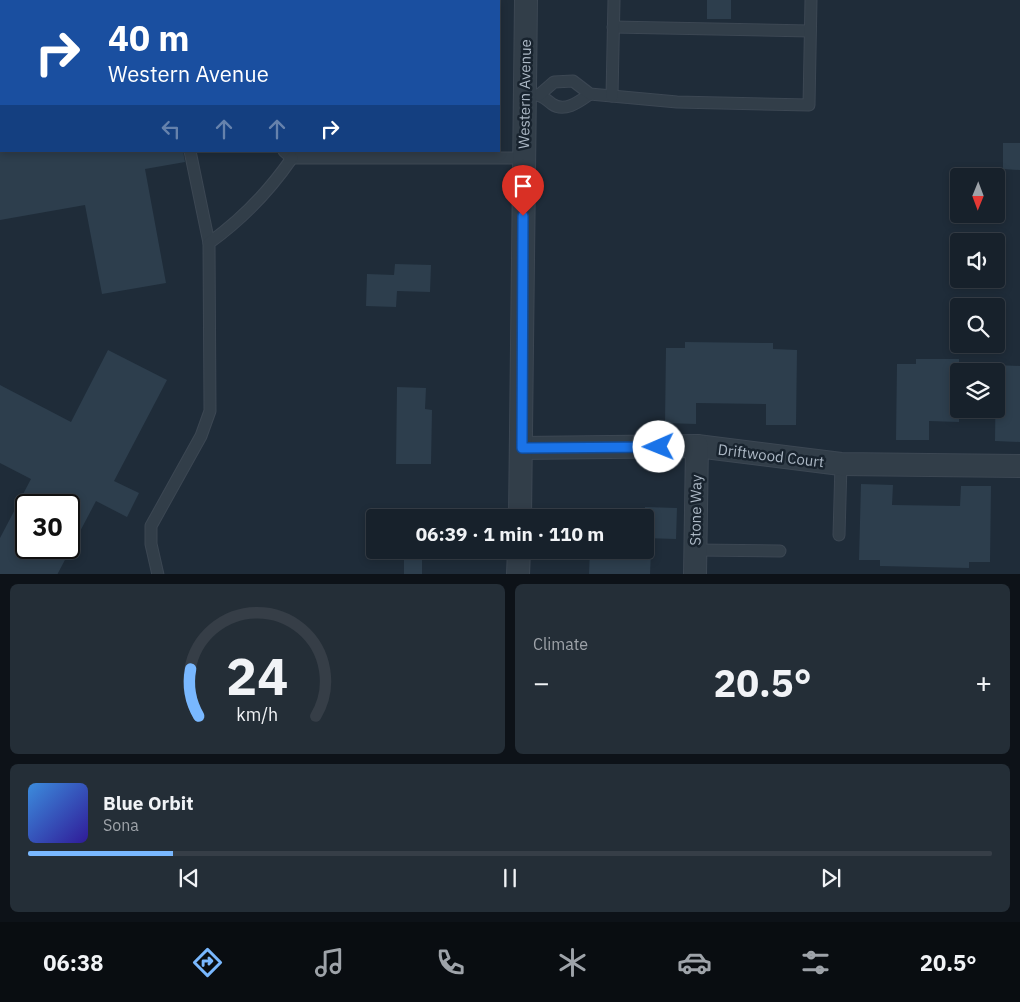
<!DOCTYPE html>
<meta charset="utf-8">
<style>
body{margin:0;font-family:"IBM Plex Sans",sans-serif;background:#242e37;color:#f1f3f6;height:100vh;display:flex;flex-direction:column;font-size:19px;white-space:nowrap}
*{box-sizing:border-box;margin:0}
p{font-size:16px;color:#9ea3a9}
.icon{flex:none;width:28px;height:28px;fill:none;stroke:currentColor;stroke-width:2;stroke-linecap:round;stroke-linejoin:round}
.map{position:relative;height:574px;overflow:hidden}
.details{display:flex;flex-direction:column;gap:10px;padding:10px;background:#0d1218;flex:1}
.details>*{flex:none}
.banner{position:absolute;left:0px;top:0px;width:500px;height:152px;box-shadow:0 2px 8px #0003,0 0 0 1px #363e47;background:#1a4fa0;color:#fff;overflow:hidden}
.needle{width:32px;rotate:181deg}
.buttons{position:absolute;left:950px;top:168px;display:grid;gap:10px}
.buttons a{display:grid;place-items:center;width:55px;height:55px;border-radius:5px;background:#17212b;box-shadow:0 2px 8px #0003,0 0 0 1px #363e47;font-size:25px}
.speed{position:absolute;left:15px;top:494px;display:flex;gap:10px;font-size:25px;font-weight:700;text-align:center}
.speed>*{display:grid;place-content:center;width:65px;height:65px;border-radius:50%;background:#17212b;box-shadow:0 2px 8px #0003,0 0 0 1px #363e47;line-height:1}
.speed .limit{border:2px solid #111;border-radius:8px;background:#fff;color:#111}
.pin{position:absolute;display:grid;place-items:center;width:42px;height:42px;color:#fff;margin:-51px -21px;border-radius:50% 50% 50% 0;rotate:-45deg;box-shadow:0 0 5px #0007}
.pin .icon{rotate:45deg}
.me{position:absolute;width:55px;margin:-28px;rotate:269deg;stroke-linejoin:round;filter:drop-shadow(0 0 4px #0008)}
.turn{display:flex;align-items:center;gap:18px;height:105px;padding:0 25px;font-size:22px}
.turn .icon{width:65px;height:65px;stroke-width:2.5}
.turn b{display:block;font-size:35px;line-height:42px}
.lanes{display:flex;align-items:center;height:48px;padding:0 25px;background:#0003;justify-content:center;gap:25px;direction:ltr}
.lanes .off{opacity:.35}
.big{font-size:38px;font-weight:700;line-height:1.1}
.details .card{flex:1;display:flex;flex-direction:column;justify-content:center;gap:8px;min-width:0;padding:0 18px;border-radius:8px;background:#242e37}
.details .dial{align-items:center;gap:0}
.dial svg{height:130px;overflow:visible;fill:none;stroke:#363e47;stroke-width:7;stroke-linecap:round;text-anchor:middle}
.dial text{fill:#f1f3f6;stroke:none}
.song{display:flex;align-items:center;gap:15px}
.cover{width:60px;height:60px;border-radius:8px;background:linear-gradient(135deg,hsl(210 70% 55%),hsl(250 70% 35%))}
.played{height:5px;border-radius:2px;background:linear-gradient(90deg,#79b8ff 15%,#363e47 15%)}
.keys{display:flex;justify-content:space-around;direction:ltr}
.heat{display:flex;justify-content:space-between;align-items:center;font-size:28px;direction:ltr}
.details .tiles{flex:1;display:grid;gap:10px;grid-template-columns:1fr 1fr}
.card:last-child{grid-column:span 2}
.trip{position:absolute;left:366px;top:509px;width:288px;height:50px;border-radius:5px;background:#17212b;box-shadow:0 2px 8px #0003,0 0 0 1px #363e47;font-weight:700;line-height:50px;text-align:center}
.menu{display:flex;height:80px;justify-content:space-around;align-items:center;background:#090d11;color:#9ea3a9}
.menu .icon{width:35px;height:35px}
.menu .on{color:#79b8ff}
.menu b{font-size:22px;color:#f1f3f6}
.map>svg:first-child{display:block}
</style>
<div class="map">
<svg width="1020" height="575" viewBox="0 0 1020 575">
<rect width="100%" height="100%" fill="#1f2c39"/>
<g fill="#2d3e4d" fill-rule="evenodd">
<rect x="707" y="0" width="24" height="19"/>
<path d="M 1003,143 L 1020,143 L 1020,170 L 1003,169 Z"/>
<path d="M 0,151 L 183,151 L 185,162 L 145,169 L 166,283 L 102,294 L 85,205 L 0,220 Z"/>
<path d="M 395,264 L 431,265 L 430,292 L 397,291 L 396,307 L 366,306 L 367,274 L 394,275 Z"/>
<path d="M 685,342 L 773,343 L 773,349 L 797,350 L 796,425 L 766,425 L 766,404 L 696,403 L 696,424 L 665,423 L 666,348 L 685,348 Z"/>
<path d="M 108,350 L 167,380 L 114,481 L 139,493 L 127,517 L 96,501 L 57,575 L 0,575 L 0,538 L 31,479 L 0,463 L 0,385 L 71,422 ZM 26,505 L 69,505 L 69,548 L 26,548 Z"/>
<path d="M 916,359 L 959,359 L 959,422 L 929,421 L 929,440 L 896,440 L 897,364 L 916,364 Z"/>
<path d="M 996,365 L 1020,366 L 1020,442 L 995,441 Z"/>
<path d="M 397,387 L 426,388 L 425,409 L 432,410 L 431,464 L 396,464 Z"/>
<path d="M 861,484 L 893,485 L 892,505 L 960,506 L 961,486 L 991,486 L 990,562 L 969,562 L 969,568 L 880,566 L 880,560 L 859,560 Z"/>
<path d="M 645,507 L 677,508 L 676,539 L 645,538 Z"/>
<rect x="404" y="550" width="18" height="25"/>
<path d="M 590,550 L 651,550 L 650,575 L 589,575 Z"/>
</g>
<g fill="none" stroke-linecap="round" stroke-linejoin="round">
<g stroke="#3c4753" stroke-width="13">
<g id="service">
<path d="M 92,0 L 103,1"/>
<path d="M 613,27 L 810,31"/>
<path d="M 534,95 C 542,94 546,100 552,104 C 565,113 580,101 590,94"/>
<path d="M 539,95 L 554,82 L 573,81 L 590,94 L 677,102 L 809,105 L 811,0"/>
<path d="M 612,96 L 614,0"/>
<path d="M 190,151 L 209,243"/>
<path d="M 284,151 L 292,158 L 524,158"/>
<path d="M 839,535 L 841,464"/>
<path d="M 696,550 L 780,551"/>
<path d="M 158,575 L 151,544 L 151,526 L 201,436 L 210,411 L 209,243 C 241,220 270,190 292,158"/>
</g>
</g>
<g stroke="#3c4753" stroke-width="24">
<g id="minor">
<path d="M 521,448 L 697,446 L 841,464 L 1020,466"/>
<path d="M 520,518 L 526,0"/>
<path d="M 518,575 L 519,550"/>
<path d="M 695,575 L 697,446"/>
</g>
</g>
<use href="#service" stroke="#323e49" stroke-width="11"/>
<use href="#minor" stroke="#323e49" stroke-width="22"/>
</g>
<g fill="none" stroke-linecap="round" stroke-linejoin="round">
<g stroke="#114b97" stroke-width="12">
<path id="route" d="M 523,216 L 522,448 L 659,447"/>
</g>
<use href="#route" stroke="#1a73e8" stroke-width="9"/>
</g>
<g text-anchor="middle" stroke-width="5" stroke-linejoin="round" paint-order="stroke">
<g font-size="15" fill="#adb9c6" stroke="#18232e">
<text transform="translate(525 94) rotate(-89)" y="5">Western Avenue</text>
<text transform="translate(771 456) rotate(7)" y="5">Driftwood Court</text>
<text transform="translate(696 510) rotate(-89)" y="5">Stone Way</text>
</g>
</g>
</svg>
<div class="buttons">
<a><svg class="needle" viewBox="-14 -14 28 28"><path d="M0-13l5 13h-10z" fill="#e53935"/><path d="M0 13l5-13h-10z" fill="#9ea3a9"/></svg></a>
<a><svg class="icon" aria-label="sound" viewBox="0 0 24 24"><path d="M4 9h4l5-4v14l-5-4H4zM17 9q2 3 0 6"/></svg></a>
<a><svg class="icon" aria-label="search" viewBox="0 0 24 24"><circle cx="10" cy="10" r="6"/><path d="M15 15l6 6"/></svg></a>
<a><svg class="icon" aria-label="layers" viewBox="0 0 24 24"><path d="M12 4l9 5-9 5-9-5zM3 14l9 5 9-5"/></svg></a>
</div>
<div class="speed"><div class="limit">30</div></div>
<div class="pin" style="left:523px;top:216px;background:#d93025"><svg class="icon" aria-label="arrive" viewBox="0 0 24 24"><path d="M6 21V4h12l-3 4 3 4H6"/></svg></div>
<svg class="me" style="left:659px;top:447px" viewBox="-20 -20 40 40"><circle r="19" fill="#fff"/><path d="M0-13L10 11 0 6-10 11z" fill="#1a73e8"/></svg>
<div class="trip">06:39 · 1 min · 110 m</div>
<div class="banner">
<div class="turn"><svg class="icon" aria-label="right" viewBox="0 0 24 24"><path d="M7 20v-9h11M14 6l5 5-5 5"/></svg><div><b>40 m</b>Western Avenue</div></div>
<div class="lanes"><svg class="icon off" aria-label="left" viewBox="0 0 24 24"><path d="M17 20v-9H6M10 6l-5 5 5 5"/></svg><svg class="icon off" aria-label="ahead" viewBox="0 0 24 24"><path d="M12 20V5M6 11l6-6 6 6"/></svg><svg class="icon off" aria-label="ahead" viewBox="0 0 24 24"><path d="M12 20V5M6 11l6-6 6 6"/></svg><svg class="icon" aria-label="right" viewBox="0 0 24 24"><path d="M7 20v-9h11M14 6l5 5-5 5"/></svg></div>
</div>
</div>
<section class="details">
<div class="tiles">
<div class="card dial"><svg viewBox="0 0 100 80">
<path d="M14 69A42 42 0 1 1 86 69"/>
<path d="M14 69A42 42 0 0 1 9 40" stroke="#79b8ff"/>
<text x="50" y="56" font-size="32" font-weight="700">24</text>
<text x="50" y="72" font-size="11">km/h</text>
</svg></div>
<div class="card"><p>Climate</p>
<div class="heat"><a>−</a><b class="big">20.5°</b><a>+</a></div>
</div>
<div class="card">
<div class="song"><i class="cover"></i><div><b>Blue Orbit</b><p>Sona</p></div></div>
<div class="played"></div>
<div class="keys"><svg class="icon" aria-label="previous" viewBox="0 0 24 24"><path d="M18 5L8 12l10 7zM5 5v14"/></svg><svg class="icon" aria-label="pause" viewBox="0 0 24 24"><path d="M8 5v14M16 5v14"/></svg><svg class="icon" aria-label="next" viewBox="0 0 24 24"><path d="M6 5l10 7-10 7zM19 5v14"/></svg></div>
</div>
</div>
</section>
<nav class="menu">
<b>06:38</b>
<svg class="icon on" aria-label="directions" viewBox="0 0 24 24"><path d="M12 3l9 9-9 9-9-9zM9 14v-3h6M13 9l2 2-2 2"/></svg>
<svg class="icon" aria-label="music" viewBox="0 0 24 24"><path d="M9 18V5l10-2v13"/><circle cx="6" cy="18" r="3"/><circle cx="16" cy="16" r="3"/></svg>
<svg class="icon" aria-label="phone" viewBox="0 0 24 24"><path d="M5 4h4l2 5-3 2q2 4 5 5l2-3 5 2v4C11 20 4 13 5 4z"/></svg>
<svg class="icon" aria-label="climate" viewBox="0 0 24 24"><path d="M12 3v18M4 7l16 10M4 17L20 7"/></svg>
<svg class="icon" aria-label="car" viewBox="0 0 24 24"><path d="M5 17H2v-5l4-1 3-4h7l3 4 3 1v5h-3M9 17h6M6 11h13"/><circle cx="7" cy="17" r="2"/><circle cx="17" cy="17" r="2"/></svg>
<svg class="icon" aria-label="filters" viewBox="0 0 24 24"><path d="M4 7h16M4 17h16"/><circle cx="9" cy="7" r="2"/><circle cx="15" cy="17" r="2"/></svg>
<b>20.5°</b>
</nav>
